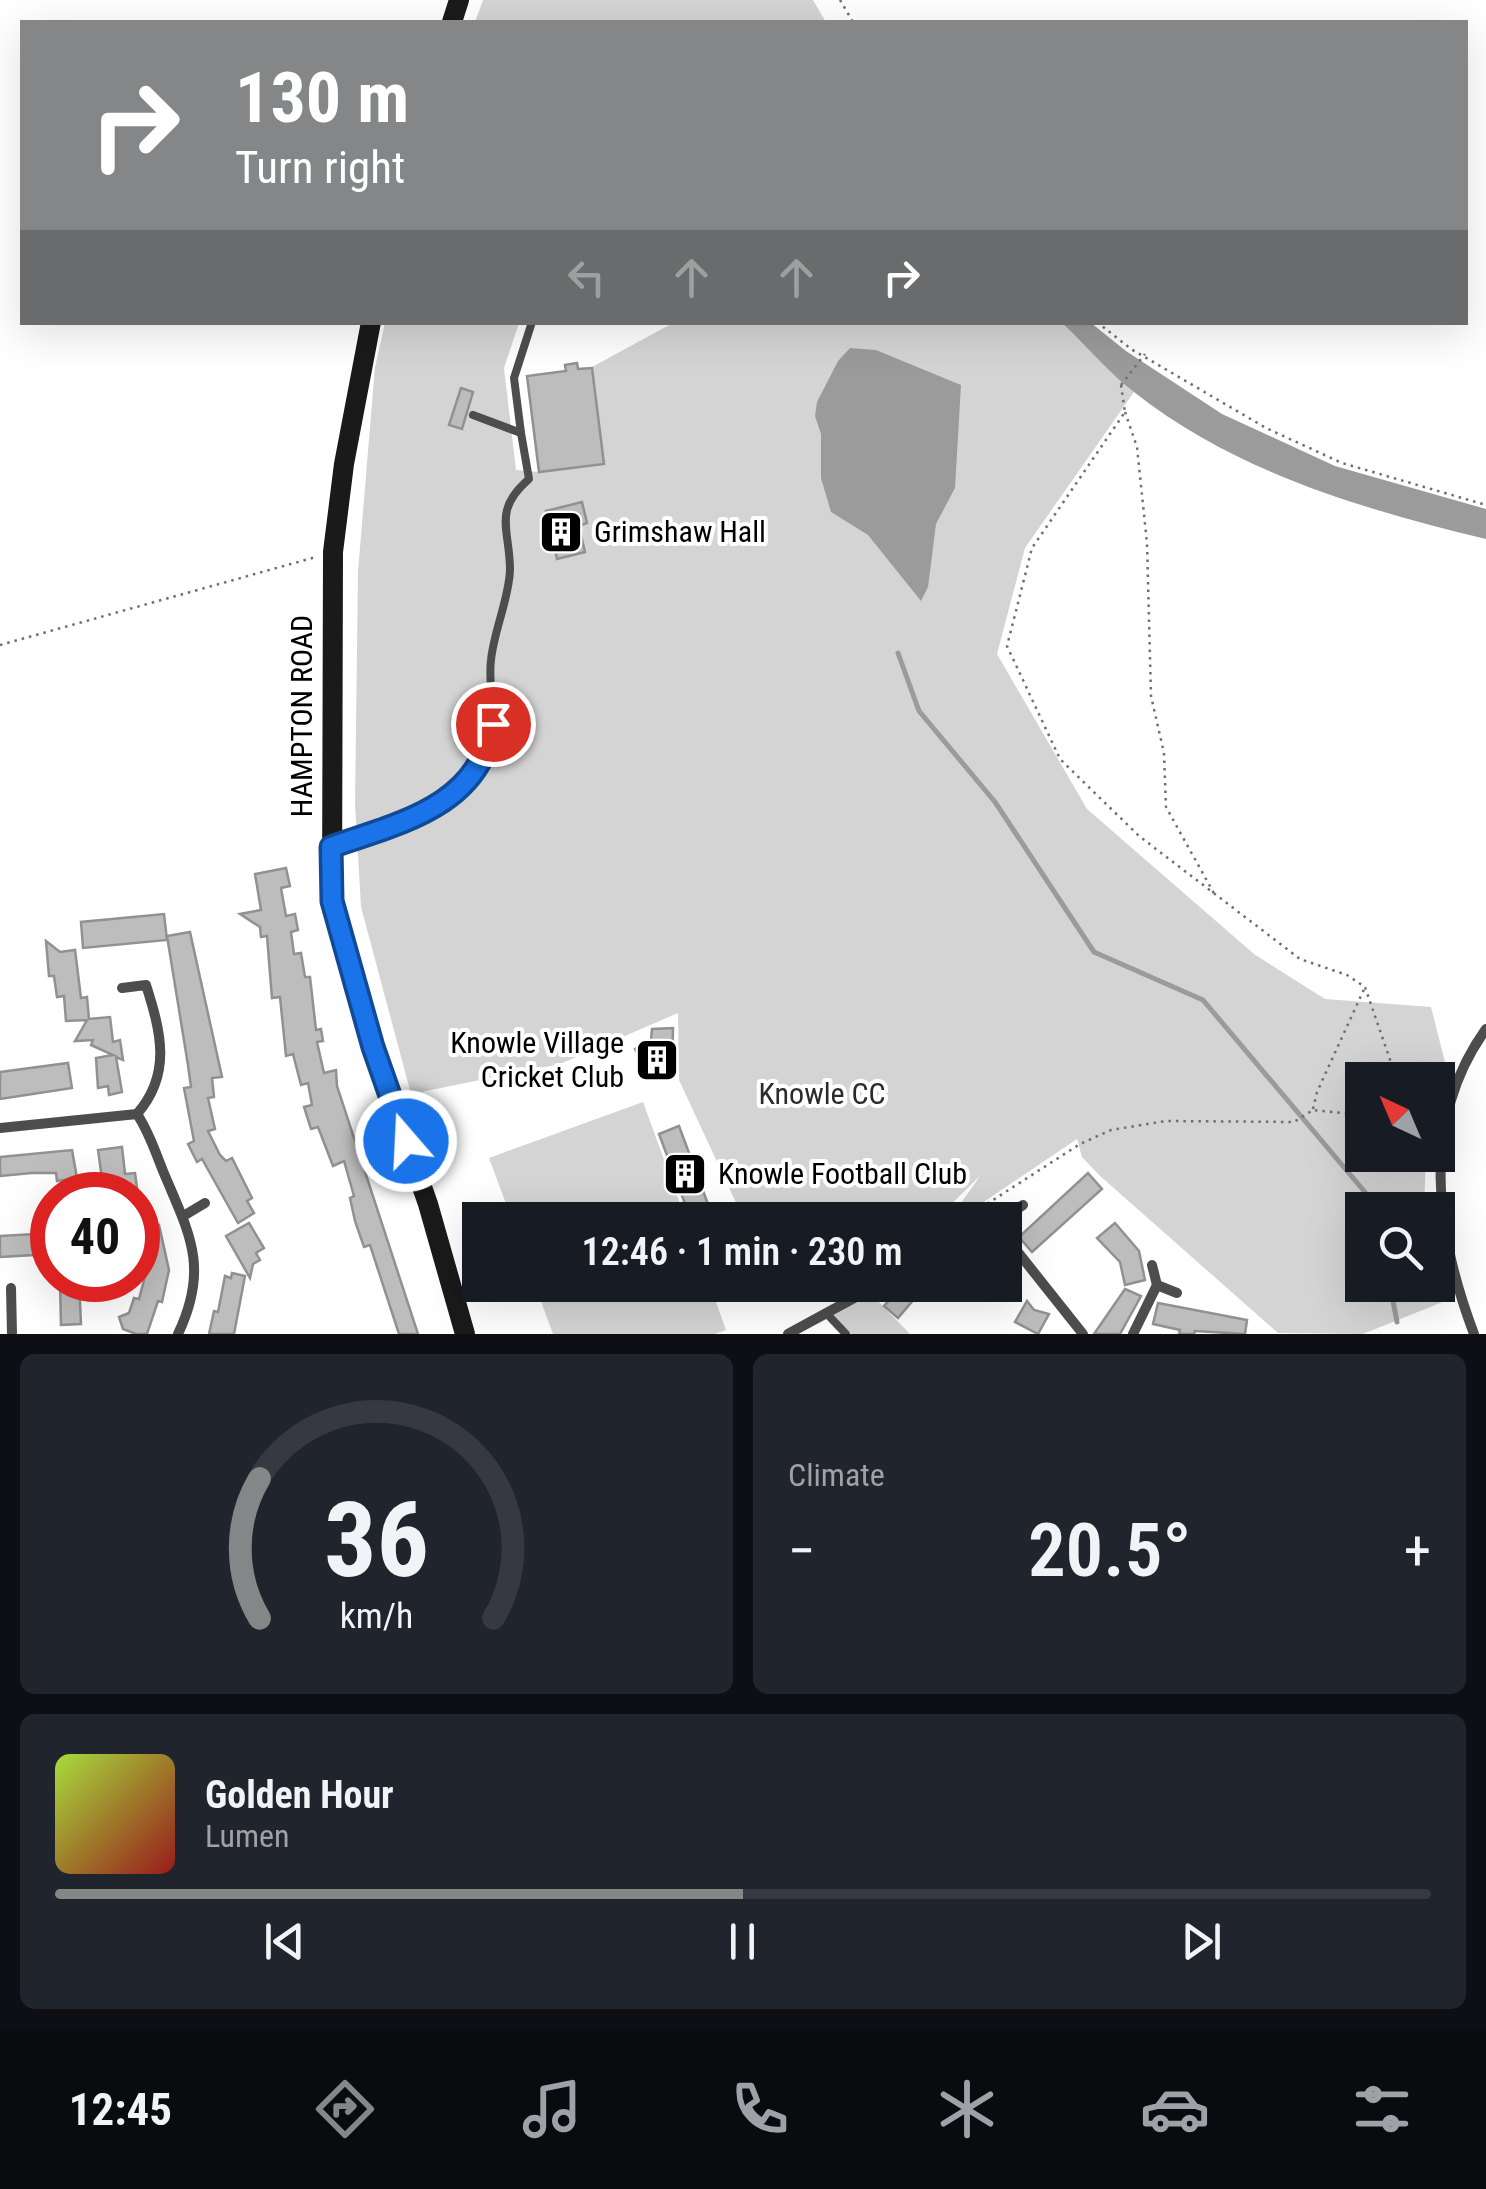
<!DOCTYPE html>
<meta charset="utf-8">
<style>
body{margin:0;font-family:"Roboto Condensed",sans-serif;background:#20242c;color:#f1f3f6;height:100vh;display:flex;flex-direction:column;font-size:38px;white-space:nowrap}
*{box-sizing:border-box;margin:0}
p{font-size:32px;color:#9ea1a6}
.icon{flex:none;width:55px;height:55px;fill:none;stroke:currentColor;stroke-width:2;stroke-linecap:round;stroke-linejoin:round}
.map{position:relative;height:1334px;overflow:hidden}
.sheet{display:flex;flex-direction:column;gap:20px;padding:20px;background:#0d0f14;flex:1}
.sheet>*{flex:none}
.banner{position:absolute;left:20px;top:20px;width:1448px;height:305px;border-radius:0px;box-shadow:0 10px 40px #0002;background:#858687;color:#fff;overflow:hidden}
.needle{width:65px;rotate:316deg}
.tools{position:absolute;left:1345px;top:1062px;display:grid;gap:20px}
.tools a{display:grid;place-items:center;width:110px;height:110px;border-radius:0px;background:#171b24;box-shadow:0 10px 40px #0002;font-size:50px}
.speed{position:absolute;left:30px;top:1172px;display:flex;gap:20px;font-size:50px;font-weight:700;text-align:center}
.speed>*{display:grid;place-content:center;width:130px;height:130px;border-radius:50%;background:#171b24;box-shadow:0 10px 40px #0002;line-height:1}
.speed .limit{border:15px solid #d22;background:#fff;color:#111}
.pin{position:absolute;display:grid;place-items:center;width:85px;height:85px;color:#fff;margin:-42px;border:5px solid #fff;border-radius:50%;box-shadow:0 2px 10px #0007}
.me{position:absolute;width:110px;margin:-55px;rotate:341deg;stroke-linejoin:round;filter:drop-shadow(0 0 8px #0008)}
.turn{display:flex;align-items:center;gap:35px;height:210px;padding:0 50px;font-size:45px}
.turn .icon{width:130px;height:130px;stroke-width:2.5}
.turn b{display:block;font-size:70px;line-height:85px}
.lanes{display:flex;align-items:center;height:95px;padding:0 50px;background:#0003;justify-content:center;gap:50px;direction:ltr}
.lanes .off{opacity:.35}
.big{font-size:75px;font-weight:600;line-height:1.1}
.sheet .tile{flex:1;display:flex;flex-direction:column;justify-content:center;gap:15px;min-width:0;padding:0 35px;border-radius:15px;background:#20242c}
.sheet .dial{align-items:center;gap:0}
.dial svg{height:260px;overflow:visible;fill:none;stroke:#363941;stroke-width:7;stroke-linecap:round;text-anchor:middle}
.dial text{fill:#f1f3f6;stroke:none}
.song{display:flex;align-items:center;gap:30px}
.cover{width:120px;height:120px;border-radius:15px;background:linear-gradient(135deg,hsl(80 70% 55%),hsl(0 70% 35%))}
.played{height:10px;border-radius:5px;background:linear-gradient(90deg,#858687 50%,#363941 50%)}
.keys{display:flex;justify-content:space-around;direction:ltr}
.heat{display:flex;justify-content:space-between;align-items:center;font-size:55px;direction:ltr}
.sheet .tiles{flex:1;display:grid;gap:20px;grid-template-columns:1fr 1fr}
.tile:last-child{grid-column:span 2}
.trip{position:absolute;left:462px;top:1202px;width:560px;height:100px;border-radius:0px;background:#171b24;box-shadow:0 10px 40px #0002;font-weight:600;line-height:100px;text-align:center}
.dock{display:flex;height:160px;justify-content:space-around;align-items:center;background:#090b0e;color:#9ea1a6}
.dock .icon{width:70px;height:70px}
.dock .current{color:#858687}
.dock b{font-size:45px;color:#f1f3f6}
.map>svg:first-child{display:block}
</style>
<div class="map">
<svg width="1486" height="1334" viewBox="0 0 1486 1334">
<rect width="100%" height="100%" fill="#fff"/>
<g fill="#d4d4d4">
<path d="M 483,0 L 813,0 L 826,22 L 475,22 Z"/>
<path d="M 385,323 L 519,323 L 504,368 L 516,470 L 539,472 L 603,464 L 592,367 L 673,323 L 1062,323 L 1134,392 L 1025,548 L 997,654 L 1087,809 L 1254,954 L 1325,999 L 1431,1007 L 1447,1070 L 1438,1109 L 1438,1080 L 1362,1080 L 1362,1155 L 1426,1155 L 1424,1210 L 1362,1210 L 1362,1285 L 1438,1285 L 1438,1272 L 1450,1299 L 1363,1334 L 1278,1333 L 1099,1175 L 1082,1157 L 1077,1139 L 957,1220 L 949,1220 L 980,1176 L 935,1220 L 744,1220 L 679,1080 L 678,1013 L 560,1064 L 411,1094 L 361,907 L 355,804 L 358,572 L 375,367 Z"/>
<path d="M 643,1102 L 686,1220 L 512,1220 L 489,1158 Z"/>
<path d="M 535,1285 L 710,1285 L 726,1330 L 715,1334 L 553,1334 Z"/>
<path d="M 871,1294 L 910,1334 L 852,1334 L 832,1316 Z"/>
</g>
<g fill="#9b9b9b">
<path d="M 1062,323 L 1091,323 L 1126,351 L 1222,414 L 1335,466 L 1486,509 L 1486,539 C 1362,509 1235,472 1134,392 C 1108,372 1086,345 1062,323 Z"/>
<path d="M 850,348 L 876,350 L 961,385 L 955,488 L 936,524 L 928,587 L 921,601 L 868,535 L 831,512 L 821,478 L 821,434 L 815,416 L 817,402 L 838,361 Z"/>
</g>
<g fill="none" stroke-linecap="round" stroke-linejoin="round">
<g stroke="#9b9b9b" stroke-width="5">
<path d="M 898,653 L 919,711 L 995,802 L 1094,952 L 1203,1000 L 1380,1210"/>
<path d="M 1390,1285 L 1397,1322"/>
</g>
</g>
<g fill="#bdbdbd" stroke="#919191" stroke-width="2.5">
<path d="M 577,363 L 578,369 L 592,368 L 604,464 L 539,472 L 527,376 L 566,371 L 565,365 Z"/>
<path d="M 461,388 L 473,392 L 462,429 L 449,425 Z"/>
<path d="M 582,502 L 587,523 L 579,526 L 585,552 L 557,559 L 546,511 Z"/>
<path d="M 286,868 L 290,886 L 281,888 L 286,916 L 295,914 L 298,930 L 291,932 L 294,954 L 301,953 L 305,977 L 310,977 L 316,1030 L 321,1029 L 323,1041 L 317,1042 L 324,1073 L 336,1070 L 337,1086 L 418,1334 L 399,1334 L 370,1245 L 364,1247 L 355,1221 L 350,1198 L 354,1196 L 344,1161 L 333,1166 L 318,1127 L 311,1129 L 304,1107 L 312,1105 L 308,1083 L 301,1085 L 293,1054 L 286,1056 L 280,997 L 272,998 L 267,936 L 261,937 L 260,927 L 240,914 L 261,910 L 255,874 Z"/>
<path d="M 164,914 L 167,940 L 83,948 L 81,922 Z"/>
<path d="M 190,932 L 222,1077 L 212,1078 L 214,1097 L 208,1098 L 215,1129 L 208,1131 L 220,1155 L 226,1161 L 232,1158 L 252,1198 L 247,1201 L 254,1213 L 238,1223 L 202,1159 L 197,1162 L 188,1144 L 194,1141 L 184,1088 L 191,1087 L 188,1065 L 167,936 Z"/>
<path d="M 46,941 L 60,952 L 75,950 L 81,998 L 87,997 L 89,1019 L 110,1017 L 113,1042 L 120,1040 L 123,1060 L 116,1057 L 122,1092 L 109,1095 L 108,1086 L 98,1088 L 96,1058 L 113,1055 L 91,1045 L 93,1040 L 75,1041 L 87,1020 L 66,1021 L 64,996 L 57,997 L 54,976 L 49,976 Z"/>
<path d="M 673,1028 L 672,1073 L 648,1074 L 635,1049 L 651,1040 L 652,1029 Z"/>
<path d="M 68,1063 L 72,1088 L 0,1099 L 0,1072 Z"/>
<path d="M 679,1126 L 712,1215 L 698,1220 L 691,1220 L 659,1134 Z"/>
<path d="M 122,1147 L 125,1174 L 135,1173 L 138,1195 L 112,1195 L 111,1185 L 103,1186 L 98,1150 Z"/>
<path d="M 72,1150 L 77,1178 L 57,1181 L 56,1173 L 32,1173 L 0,1176 L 0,1157 Z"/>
<path d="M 1088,1173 L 1102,1189 L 1032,1252 L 1019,1237 Z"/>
<path d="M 249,1223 L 264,1248 L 256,1253 L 260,1260 L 253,1264 L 250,1278 L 226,1236 Z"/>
<path d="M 1115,1223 L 1139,1251 L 1145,1280 L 1125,1285 L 1120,1262 L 1097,1238 Z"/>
<path d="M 159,1225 L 169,1270 L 162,1302 L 158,1301 L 147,1334 L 136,1334 L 123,1329 L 119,1317 L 129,1313 L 134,1298 L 139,1299 L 148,1265 L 139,1230 Z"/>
<path d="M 52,1233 L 52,1254 L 0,1257 L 0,1236 Z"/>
<path d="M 232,1273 L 245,1276 L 234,1334 L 209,1334 L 214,1311 L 218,1312 L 225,1276 L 231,1278 Z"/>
<path d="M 60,1280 L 79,1280 L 81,1324 L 61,1325 Z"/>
<path d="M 903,1285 L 926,1285 L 898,1318 L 884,1306 Z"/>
<path d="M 1125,1289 L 1141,1296 L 1120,1334 L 1094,1334 Z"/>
<path d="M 1027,1301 L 1034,1310 L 1049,1314 L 1038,1334 L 1015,1322 Z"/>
<path d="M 1158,1303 L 1247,1320 L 1245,1334 L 1195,1331 L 1194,1334 L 1179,1334 L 1180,1330 L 1153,1324 Z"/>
</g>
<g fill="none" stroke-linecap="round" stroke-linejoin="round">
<g stroke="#6f6f6f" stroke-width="2.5" stroke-dasharray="2.5 5" stroke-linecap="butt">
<path d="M 840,0 L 853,22"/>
<path d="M 1097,322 L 1131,349 L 1266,428 L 1342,463 L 1486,505"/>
<path d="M 1121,385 L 1125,412 L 1032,548 L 1007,646 L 1060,759 L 1139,836 L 1300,959 L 1347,975 L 1365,987 L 1397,1080"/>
<path d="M 1125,412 L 1137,447 L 1147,543 L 1151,696 L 1164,753 L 1166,807 L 1216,897"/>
<path d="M 0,645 L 316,557"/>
<path d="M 1313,1109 L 1317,1092 L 1365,987"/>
<path d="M 962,1220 L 1080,1144 L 1111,1130 L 1166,1121 L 1294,1122 L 1313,1110 L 1362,1115"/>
</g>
<g stroke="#4d4d4d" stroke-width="8">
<path d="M 521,433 L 514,378 L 532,322"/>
<path d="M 335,846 C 395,824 484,804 492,729 C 495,706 488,683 491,660 C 494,630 509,599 510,570 C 510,529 492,511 529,479 L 521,433 L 473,415"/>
<path d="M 828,1315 L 846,1334"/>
</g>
<g stroke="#4d4d4d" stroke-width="10">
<path d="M 122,988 L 146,985 C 161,1032 172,1074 137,1114"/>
<path d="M 0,1128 L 137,1114 C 149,1132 155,1151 163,1171 C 189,1233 210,1267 178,1334"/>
<path d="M 185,1215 L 205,1203"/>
<path d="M 1001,1220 L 1023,1205"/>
<path d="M 1005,1236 L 1083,1334"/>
<path d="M 1152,1265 L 1157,1285 L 1177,1293"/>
<path d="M 11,1288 L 12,1334"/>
<path d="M 788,1334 L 878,1285"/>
<path d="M 1133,1334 L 1157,1285"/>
<path d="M 1474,1334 C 1436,1233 1419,1122 1486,1029"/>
</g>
<g stroke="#1a1a1a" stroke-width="20">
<path d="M 452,22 L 459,0"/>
<path d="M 371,322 L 344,464 L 333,552 L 332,901 L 373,1047 L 428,1204 L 465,1334"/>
</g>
<path stroke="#6f6f6f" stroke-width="2.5" stroke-dasharray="2.5 5" stroke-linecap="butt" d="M 1121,385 L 1145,354"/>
</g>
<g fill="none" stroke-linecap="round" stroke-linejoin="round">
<g stroke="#114b97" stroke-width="25">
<path id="route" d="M 406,1141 L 373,1047 L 332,901 L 331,847 C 399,823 479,807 493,724"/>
</g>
<use href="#route" stroke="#1a73e8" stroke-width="18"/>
</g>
<defs>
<g id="building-square" transform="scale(2.25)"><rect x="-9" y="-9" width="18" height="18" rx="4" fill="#000" stroke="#fff"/><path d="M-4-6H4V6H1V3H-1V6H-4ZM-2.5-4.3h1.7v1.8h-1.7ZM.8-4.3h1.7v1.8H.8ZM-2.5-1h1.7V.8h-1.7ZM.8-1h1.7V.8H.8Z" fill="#fff"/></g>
</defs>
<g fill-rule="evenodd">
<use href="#building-square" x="561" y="532"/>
<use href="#building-square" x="657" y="1060"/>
<use href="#building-square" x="685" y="1174"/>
</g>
<g text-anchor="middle" stroke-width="8" stroke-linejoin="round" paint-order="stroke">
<g font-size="30" fill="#000" stroke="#fff" text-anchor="start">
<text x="594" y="542">Grimshaw Hall</text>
<text x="624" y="1053" text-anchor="end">Knowle Village<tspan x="624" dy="34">Cricket Club</tspan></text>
<text x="718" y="1184">Knowle Football Club</text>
</g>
<g font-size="30" fill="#000" stroke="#fff">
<text transform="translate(302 716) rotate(-90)" y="10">HAMPTON ROAD</text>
</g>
<g font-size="30" fill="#2b2b2b" stroke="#fff">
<text x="822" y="1104">Knowle CC</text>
</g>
</g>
</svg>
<div class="tools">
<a><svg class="needle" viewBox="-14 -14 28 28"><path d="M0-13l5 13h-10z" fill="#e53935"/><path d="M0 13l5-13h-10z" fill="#9ea1a6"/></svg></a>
<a><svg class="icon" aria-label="search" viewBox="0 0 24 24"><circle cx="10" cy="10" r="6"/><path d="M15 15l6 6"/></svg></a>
</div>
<div class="speed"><div class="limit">40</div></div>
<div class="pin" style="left:493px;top:724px;background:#d93025"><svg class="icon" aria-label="arrive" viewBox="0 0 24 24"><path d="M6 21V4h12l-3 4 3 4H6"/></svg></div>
<svg class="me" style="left:406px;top:1141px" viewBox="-20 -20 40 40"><circle r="17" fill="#1a73e8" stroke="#fff" stroke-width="3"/><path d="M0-11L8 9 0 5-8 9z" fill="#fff"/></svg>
<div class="trip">12:46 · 1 min · 230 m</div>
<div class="banner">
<div class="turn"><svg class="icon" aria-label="right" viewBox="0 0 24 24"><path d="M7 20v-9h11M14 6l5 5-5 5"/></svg><div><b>130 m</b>Turn right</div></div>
<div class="lanes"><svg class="icon off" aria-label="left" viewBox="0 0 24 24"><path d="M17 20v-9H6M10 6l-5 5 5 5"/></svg><svg class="icon off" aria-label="ahead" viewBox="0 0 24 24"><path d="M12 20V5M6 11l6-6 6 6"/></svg><svg class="icon off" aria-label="ahead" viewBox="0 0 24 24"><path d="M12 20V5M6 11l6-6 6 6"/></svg><svg class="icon" aria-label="right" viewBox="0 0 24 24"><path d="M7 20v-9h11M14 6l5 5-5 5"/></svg></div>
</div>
</div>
<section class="sheet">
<div class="tiles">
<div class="tile dial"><svg viewBox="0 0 100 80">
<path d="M14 69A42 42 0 1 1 86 69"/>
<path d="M14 69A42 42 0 0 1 14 26" stroke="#858687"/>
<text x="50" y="56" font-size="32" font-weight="700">36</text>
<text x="50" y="72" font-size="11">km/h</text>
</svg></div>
<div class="tile"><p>Climate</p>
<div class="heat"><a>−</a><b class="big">20.5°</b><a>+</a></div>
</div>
<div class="tile">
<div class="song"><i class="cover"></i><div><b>Golden Hour</b><p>Lumen</p></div></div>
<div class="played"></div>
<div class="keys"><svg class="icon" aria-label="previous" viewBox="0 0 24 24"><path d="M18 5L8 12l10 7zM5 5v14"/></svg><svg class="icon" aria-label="pause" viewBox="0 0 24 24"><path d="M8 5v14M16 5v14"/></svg><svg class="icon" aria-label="next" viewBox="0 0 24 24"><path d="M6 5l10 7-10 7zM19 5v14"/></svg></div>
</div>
</div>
</section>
<nav class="dock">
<b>12:45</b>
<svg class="icon current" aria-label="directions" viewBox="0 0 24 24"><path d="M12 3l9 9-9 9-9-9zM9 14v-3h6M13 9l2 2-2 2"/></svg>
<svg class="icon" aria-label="music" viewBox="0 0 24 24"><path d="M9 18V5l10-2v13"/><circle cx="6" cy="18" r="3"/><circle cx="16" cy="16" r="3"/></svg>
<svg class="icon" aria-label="phone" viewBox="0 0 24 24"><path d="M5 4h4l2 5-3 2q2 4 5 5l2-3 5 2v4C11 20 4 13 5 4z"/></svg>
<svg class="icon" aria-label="climate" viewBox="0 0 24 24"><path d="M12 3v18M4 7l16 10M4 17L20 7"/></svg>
<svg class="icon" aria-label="car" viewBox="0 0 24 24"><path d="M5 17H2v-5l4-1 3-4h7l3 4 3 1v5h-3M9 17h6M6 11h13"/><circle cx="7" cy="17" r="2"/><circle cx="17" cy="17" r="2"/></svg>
<svg class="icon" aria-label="filters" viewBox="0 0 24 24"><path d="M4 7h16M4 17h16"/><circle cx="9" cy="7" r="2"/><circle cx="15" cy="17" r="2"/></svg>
</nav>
